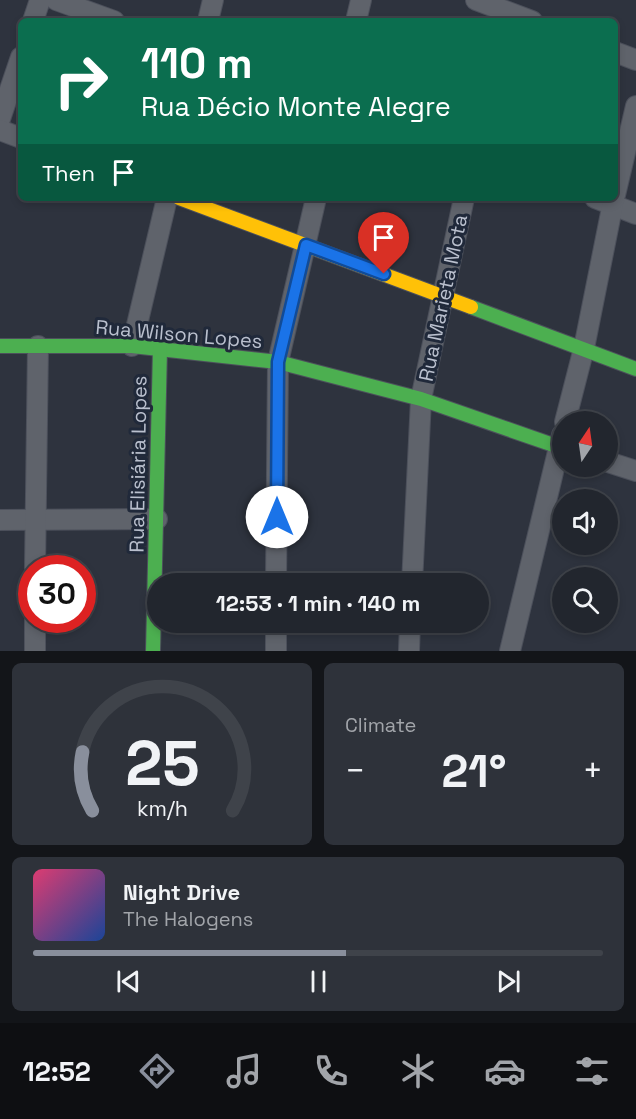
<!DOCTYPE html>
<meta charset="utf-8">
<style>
body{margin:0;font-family:"Space Grotesk",sans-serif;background:#2e323a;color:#f1f3f6;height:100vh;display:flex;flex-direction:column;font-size:22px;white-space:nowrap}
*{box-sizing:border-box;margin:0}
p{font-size:20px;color:#a2a5aa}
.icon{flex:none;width:33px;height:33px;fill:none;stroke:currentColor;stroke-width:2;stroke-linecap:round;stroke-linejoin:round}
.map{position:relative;height:651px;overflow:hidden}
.drawer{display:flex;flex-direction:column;gap:12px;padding:12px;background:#131519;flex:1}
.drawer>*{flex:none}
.guide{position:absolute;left:18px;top:18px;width:600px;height:183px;border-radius:9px;box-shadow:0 3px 9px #0003,0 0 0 2px #3f434a;background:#0b6e4f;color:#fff;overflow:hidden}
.needle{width:39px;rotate:13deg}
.buttons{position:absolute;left:552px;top:411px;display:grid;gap:12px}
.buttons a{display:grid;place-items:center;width:66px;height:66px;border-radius:50%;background:#22262e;box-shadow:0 3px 9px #0003,0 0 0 2px #3f434a;font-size:30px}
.speed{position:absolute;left:18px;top:555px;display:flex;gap:12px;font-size:30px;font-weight:700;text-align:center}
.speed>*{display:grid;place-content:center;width:78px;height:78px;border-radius:50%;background:#22262e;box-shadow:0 3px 9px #0003,0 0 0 2px #3f434a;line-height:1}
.speed .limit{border:9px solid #d22;background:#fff;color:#111}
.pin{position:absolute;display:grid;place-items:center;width:51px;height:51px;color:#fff;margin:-62px -26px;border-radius:50% 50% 50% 0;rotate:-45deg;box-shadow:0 0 6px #0007}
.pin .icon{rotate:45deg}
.me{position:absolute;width:66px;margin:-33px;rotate:0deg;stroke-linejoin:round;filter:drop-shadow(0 0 4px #0008)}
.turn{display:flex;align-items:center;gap:21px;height:126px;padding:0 24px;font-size:27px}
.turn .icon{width:78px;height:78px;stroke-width:2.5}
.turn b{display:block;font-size:42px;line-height:51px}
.then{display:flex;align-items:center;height:57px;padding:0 24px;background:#0003;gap:12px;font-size:22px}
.big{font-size:45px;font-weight:700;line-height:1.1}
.drawer .tile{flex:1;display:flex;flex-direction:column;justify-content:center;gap:9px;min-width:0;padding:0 21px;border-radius:9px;background:#2e323a}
.drawer .dial{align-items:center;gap:0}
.dial svg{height:156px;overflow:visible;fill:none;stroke:#3f434a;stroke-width:7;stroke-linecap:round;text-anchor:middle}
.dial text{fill:#f1f3f6;stroke:none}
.song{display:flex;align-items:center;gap:18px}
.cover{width:72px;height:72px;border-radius:9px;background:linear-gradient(135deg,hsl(340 70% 55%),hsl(220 70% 35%))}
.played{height:6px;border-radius:3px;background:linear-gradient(90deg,#898f9c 55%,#3f434a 55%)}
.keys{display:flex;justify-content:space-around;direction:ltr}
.heat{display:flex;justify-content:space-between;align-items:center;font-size:33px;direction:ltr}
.drawer .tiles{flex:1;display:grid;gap:12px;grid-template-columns:1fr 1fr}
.tile:last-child{grid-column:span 2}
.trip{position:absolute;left:147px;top:573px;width:342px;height:60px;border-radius:30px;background:#22262e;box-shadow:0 3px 9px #0003,0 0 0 2px #3f434a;font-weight:700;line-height:60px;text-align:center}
.dock{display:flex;height:96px;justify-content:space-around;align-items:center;background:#0e0f12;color:#a2a5aa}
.dock .icon{width:42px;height:42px}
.dock .current{color:#898f9c}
.dock b{font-size:27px;color:#f1f3f6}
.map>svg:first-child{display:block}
</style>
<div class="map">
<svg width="636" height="651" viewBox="0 0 636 651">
<rect width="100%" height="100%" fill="#2e333e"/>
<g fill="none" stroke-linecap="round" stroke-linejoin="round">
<g stroke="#4c505b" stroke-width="22">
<g id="street">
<path d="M 56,0 L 114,21"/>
<path d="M 476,0 L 532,21"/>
<path d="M 33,21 L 40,0"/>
<path d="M 208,21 L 213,0"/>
<path d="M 356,21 L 361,0"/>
<path d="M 615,52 L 636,60"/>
<path d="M 0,119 L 21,57"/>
<path d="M 0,130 L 21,138"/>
<path d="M 615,195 L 636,106"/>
<path d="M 595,198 L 636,214"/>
<path d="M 132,346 L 167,198"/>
<path d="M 565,422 L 584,348 L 614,198"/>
<path d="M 608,462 L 636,471"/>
<path d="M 0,520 L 157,519"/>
<path d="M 35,568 L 38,346"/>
<path d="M 276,584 L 278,362 L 316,198"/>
<path d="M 412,584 L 421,399 L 464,198"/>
<path d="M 35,651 L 35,620"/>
<path d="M 276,651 L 276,622"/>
<path d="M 409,651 L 410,622"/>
<path d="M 510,651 L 562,435"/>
</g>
</g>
<g stroke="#4c505b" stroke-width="16">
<g id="fast">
<path d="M 471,307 L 636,369"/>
<path d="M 0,346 L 132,346 L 278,362 L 421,399 L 562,448"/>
<path d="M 153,651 L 160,349"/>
</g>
</g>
<g stroke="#4c505b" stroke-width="16">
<path id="slow" d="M 179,198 L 471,307"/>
</g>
<use href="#street" stroke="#5f636b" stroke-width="20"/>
<use href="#fast" stroke="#4caf50" stroke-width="14"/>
<use href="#slow" stroke="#ffc107" stroke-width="14"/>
</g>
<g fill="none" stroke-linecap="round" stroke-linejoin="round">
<g stroke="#114b97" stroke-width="15">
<path id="route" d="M 277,517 L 278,362 L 306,245 L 384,274"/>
</g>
<use href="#route" stroke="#1a73e8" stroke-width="10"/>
</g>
<g text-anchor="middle" stroke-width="6" stroke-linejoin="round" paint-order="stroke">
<g font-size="20" fill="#bac0ce" stroke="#20293a">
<text transform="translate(443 298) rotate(-78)" y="7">Rua Marieta Mota</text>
<text transform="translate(179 334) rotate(5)" y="7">Rua Wilson Lopes</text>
<text transform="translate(138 464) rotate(-89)" y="7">Rua Elisiária Lopes</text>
</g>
</g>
</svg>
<div class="buttons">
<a><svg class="needle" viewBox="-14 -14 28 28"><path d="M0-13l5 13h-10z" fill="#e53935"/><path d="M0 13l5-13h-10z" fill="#a2a5aa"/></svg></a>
<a><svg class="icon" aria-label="sound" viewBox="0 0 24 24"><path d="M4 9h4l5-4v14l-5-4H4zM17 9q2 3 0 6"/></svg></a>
<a><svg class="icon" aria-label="search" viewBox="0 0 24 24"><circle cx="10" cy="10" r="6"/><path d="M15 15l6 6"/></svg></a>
</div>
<div class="speed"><div class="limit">30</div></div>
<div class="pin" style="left:384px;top:274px;background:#d93025"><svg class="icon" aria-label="arrive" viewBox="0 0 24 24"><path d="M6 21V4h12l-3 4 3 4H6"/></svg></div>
<svg class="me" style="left:277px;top:517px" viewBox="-20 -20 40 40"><circle r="19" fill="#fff"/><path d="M0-13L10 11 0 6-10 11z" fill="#1a73e8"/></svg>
<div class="trip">12:53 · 1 min · 140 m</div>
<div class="guide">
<div class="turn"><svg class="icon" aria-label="right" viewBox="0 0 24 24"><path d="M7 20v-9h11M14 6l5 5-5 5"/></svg><div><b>110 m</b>Rua Décio Monte Alegre</div></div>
<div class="then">Then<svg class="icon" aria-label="arrive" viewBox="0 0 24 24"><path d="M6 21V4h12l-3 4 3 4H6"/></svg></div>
</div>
</div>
<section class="drawer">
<div class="tiles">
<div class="tile dial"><svg viewBox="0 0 100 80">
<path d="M14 69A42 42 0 1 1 86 69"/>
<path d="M14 69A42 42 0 0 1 9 39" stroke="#898f9c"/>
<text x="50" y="56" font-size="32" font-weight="700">25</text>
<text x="50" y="72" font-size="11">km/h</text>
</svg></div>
<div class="tile"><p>Climate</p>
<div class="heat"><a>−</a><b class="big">21°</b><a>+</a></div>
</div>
<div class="tile">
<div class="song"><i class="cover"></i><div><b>Night Drive</b><p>The Halogens</p></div></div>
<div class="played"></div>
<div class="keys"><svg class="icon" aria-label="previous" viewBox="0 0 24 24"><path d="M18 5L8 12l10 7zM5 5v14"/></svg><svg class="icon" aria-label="pause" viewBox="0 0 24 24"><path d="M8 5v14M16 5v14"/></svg><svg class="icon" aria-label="next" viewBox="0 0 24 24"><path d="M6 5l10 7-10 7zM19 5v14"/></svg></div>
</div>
</div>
</section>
<nav class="dock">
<b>12:52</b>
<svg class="icon current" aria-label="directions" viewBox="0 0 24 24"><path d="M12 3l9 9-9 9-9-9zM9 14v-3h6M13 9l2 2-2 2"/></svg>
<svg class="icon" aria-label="music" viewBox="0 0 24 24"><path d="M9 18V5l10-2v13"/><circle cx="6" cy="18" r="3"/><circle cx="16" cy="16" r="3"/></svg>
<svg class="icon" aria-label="phone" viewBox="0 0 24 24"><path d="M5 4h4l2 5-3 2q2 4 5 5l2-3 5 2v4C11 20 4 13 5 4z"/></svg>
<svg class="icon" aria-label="climate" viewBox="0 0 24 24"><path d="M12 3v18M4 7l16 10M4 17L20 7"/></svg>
<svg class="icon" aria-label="car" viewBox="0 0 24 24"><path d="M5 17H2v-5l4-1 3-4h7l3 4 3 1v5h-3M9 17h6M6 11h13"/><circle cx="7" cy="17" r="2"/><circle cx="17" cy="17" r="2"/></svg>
<svg class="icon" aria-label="filters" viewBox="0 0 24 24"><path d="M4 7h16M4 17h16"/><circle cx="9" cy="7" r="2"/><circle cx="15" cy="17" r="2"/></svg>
</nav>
